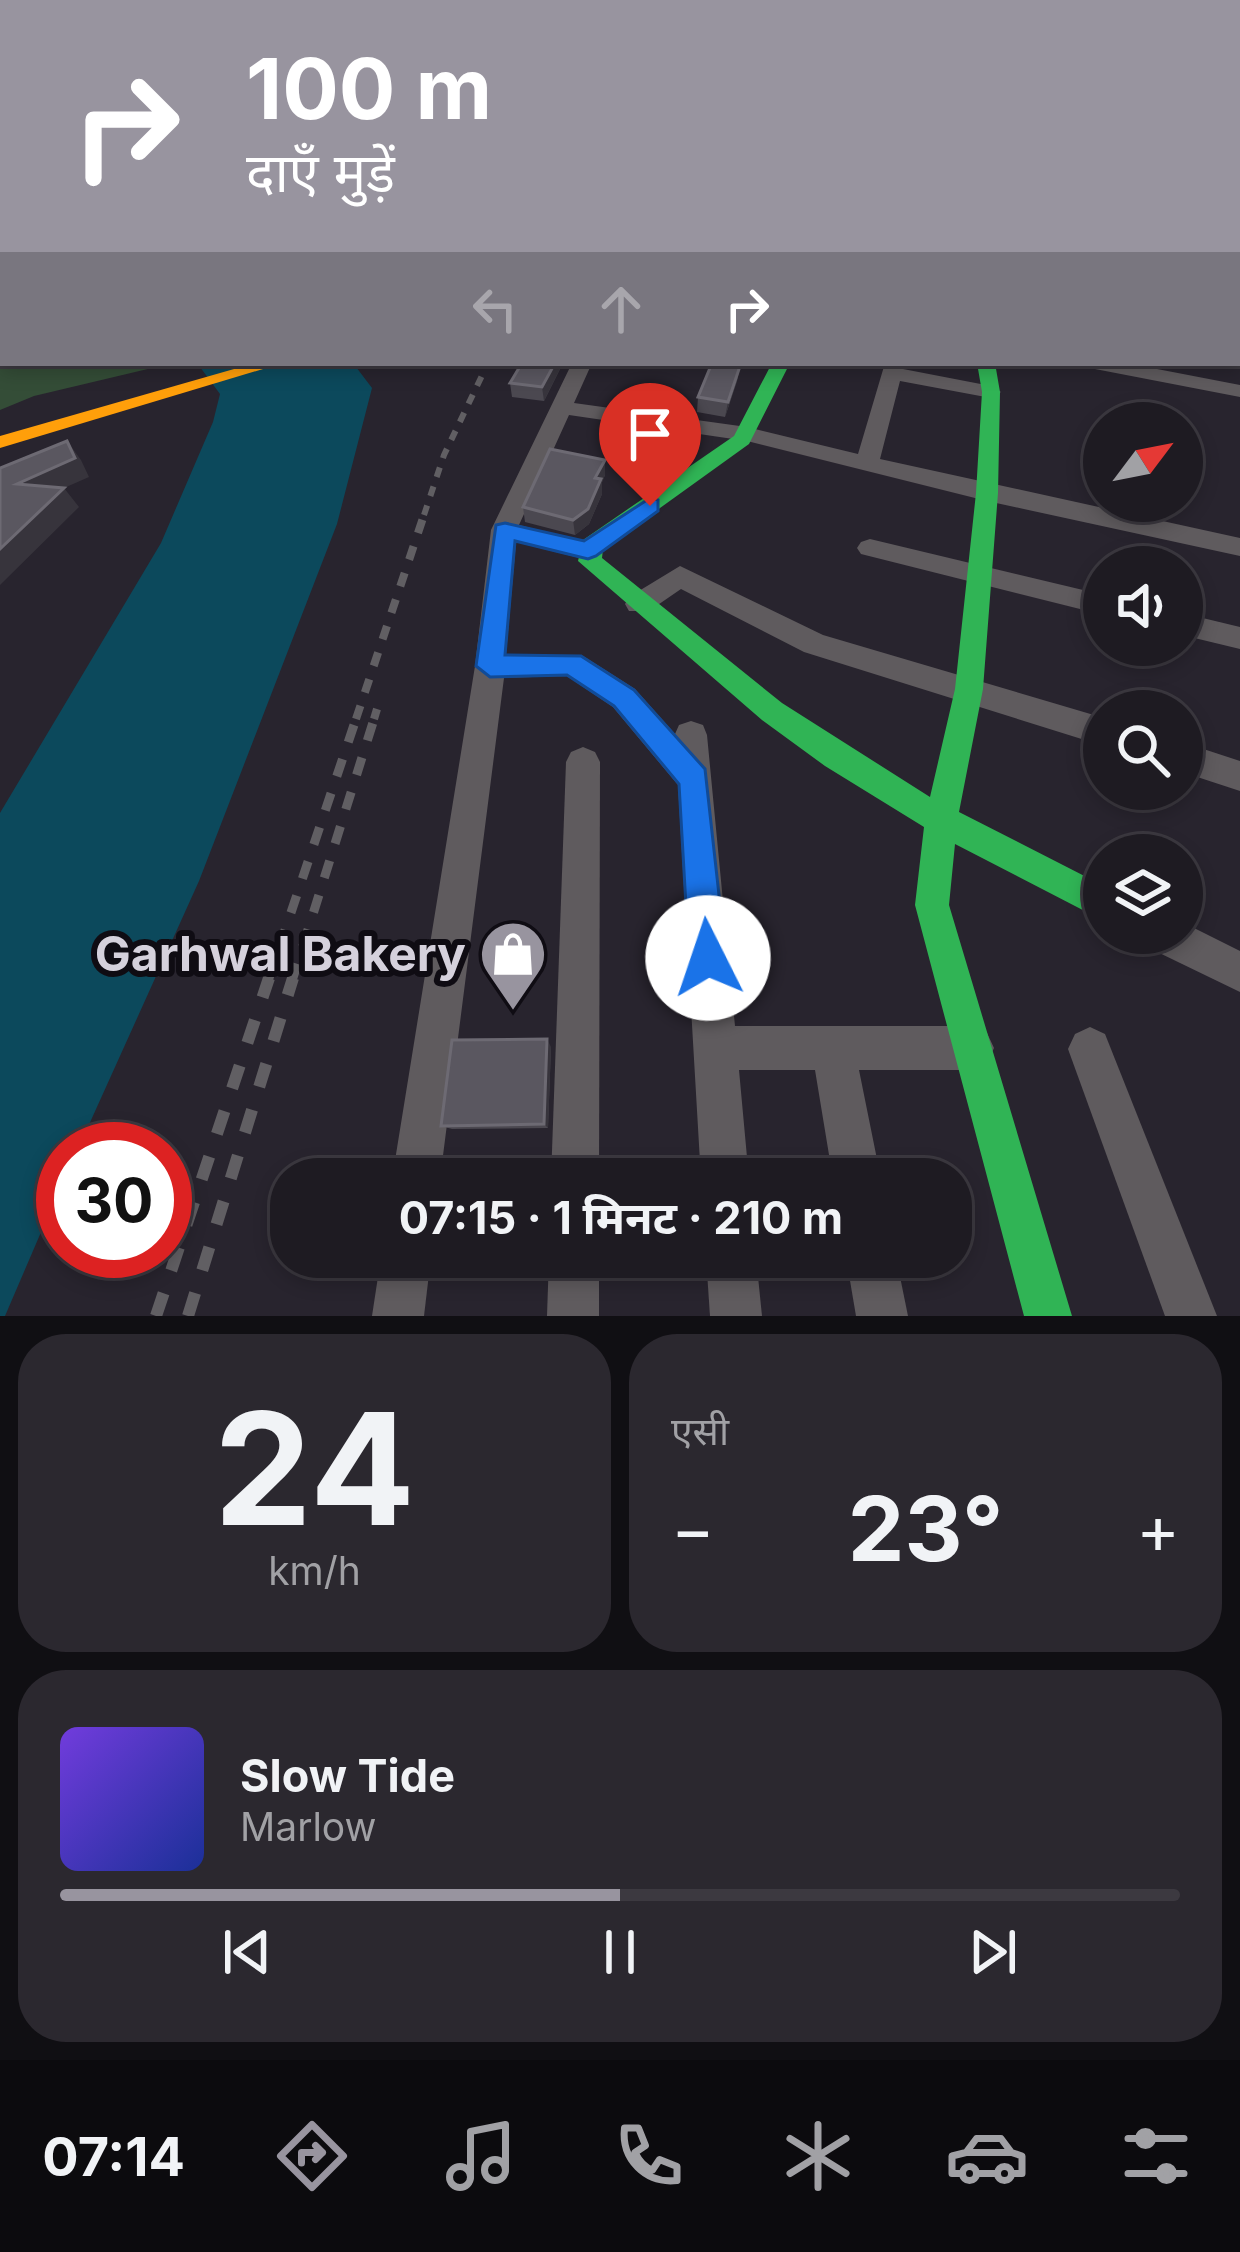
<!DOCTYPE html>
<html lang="hi">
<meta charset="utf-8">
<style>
body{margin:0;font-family:Inter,"Noto Sans Devanagari",sans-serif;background:#2b282f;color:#f1f3f6;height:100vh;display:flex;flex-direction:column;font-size:45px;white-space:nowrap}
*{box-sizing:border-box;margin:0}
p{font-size:39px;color:#a1a1a5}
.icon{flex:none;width:66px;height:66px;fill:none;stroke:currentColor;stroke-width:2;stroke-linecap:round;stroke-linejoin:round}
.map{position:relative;height:1316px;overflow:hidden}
.panel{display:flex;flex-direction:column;gap:18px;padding:18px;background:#100f13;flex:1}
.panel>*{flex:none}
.hud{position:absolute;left:0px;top:0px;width:1242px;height:366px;box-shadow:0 6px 18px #0003,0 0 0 3px #3c3940;background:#98949f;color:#fff;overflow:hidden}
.needle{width:78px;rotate:58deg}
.controls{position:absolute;left:1083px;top:402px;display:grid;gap:24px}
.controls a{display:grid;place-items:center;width:120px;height:120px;border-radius:50%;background:#1e1b22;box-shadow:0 6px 18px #0003,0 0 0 3px #3c3940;font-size:60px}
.speed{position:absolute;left:36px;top:1122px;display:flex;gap:24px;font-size:60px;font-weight:700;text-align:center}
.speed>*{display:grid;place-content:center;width:156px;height:156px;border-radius:50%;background:#1e1b22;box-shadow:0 6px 18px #0003,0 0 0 3px #3c3940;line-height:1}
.speed .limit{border:18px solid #d22;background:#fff;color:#111}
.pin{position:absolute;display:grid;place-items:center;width:102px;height:102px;color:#fff;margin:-123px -51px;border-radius:50% 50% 50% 0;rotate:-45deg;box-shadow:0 0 12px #0007}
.pin .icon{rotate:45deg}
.me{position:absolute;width:132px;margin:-66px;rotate:356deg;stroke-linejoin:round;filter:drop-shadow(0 0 9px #0008)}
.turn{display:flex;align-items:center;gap:42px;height:252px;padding:0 48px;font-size:54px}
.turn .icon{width:156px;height:156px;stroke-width:2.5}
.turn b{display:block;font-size:84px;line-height:102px}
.lanes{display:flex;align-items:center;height:114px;padding:0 48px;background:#0003;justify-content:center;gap:60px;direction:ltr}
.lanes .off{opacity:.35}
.big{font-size:90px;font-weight:700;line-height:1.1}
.panel .tile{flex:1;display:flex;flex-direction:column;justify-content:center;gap:18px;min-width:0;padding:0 42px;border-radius:48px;background:#2b282f}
.panel .dial{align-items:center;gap:0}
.dial b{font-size:156px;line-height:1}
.song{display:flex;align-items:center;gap:36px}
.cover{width:144px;height:144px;border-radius:18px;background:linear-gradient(135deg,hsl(260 70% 55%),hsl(230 70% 35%))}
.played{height:12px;border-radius:6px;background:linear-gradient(90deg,#98949f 50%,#3c3940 50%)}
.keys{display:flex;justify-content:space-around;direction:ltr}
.heat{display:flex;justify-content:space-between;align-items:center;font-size:66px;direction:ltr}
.panel .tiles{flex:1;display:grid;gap:18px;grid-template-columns:1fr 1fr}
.tile:last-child{grid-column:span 2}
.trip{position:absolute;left:270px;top:1158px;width:702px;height:120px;border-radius:48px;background:#1e1b22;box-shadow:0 6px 18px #0003,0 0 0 3px #3c3940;font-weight:700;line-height:120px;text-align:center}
.tab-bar{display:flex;height:192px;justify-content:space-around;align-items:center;background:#0c0b0e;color:#a1a1a5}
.tab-bar .icon{width:84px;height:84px}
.tab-bar .on{color:#98949f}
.tab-bar b{font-size:54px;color:#f1f3f6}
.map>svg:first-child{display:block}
</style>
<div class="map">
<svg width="1240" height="1316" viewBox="0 0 1240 1316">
<rect width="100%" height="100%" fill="#28242e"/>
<path fill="#344d37" d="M 0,258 L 3,363 L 173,363 L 34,396 L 0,410 Z"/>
<path fill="#0c495c" d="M 197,363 L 353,363 L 372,388 L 337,524 L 199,881 L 78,1149 L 63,1149 L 63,1181 L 5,1316 L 0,1316 L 0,813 L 161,543 L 213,422 L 220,394 Z"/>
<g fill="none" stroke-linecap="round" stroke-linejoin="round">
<g fill="#5f5b5e" fill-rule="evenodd">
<path d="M 1239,148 L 1240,149 L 1240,157 L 1239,156 Z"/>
<path d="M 1240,191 L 1240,200 L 1239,200 L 1239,191 Z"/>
<rect x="1239" y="268" width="1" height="10"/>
<path d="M 572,363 L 592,363 L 574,403 L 747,427 L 858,454 L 885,363 L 905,363 L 903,369 L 991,386 L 1001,392 L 991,398 L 900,381 L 880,459 L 1240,538 L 1240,556 L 987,501 L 747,441 L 569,415 L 519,525 L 597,545 L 601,551 L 588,560 L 516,542 L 506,654 L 583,656 L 635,689 L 675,734 L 679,725 L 691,721 L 703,725 L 707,735 L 735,1026 L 972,1026 L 987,1033 L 994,1048 L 987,1063 L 972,1070 L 859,1070 L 881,1179 L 833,1179 L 815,1070 L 739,1070 L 749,1179 L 701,1179 L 678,785 L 613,707 L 567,676 L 504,678 L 440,1179 L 392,1179 L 475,666 L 491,530 Z"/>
<path d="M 1085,363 L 1126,363 L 1240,385 L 1240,397 L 1095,369 Z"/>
<path d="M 870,539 L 1104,595 L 1104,615 L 861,554 L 857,548 L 861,542 Z"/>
<path d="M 680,566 L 823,635 L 1104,718 L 1104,746 L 804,652 L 681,589 L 649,611 L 629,611 L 625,604 L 629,597 Z"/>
<path d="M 1182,613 L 1240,627 L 1240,649 L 1182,635 Z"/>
<path d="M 1182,742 L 1240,761 L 1240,791 L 1182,772 Z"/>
<path d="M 583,747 L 595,752 L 600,762 L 599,1179 L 551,1179 L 566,762 L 571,752 Z"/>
<path d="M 1182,922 L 1240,951 L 1240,992 L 1147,947 L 1141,933 L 1182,933 Z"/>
<path d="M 1090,1027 L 1105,1034 L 1217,1316 L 1165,1316 L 1068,1049 L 1075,1034 Z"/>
<path d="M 381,1257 L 431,1257 L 424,1316 L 372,1316 Z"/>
<path d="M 549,1257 L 599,1257 L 599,1316 L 547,1316 Z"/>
<path d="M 706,1257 L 756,1257 L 762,1316 L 710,1316 Z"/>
<path d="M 846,1257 L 896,1257 L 908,1316 L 856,1316 Z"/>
</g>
<g fill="#30b455" fill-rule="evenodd">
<path d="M 3,178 L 3,186 L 0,187 L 0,179 Z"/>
<path d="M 772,363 L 790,363 L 749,444 L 603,549 L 602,558 L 782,703 L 930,797 L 955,689 L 976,493 L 982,392 L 977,363 L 995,363 L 1000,392 L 998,493 L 983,689 L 959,812 L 1104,886 L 1104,921 L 955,844 L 949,905 L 1072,1316 L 1024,1316 L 915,905 L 924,827 L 825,766 L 762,720 L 578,561 L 583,540 L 734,436 Z"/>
</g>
<path fill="#ff9f0a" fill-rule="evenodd" d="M 255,363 L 283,363 L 0,448 L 0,436 Z"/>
<path stroke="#615f63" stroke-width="6" stroke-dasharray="10 10" stroke-linecap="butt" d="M 424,515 L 444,455 L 488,363"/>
<g stroke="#615f63" stroke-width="8" stroke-dasharray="14 14" stroke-linecap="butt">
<path d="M 356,719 L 425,512"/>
<path d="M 374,719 L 377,709"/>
</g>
<g stroke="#615f63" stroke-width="9" stroke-dasharray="18 18" stroke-linecap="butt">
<path d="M 268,981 L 357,716"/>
<path d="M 292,981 L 375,716"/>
</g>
<g stroke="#615f63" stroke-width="12" stroke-dasharray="24 24" stroke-linecap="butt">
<path d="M 156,1316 L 269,978"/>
<path d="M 188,1316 L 293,978"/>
</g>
</g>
<g fill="#4b4850">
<path d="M 505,363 L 563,363 L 544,401 L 512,397 L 510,383 L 521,365 Z"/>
<path d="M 740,366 L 737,381 L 725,417 L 697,412 L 698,397 Z"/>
<path d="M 605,460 L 605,475 L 602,482 L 602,494 L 589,524 L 575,535 L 525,522 L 523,507 Z"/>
<path d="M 551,1047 L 548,1128 L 452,1129 L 441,1126 Z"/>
</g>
<g fill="#37343c">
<path d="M 555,363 L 563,363 L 544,401 L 542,387 Z"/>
<path d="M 740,366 L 737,381 L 725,417 L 728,402 Z"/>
<path d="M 67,441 L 81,460 L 89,477 L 64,488 L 79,507 L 0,585 L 0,549 L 17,484 Z"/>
<path d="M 605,460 L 605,475 L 602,482 L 602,494 L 589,524 L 575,535 L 573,520 Z"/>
<path d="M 547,1039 L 551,1047 L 548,1128 L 544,1124 Z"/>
</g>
<g fill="#5a5760" stroke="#6d6a73" stroke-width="3">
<path d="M 522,363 L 555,363 L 542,387 L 510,383 Z"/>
<path d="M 712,363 L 740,366 L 728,402 L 698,397 Z"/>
<path d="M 67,441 L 75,458 L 17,484 L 64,488 L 0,549 L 0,468 Z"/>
<path d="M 550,449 L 605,460 L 595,478 L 601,479 L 588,509 L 573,520 L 523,507 Z"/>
<path d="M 547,1039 L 544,1124 L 441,1126 L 452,1040 Z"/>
</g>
<linearGradient id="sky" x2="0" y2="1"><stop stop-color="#161419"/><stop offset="0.42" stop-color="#424557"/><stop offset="1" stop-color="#424557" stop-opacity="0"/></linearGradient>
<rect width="1240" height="318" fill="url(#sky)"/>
<path fill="#1a73e8" stroke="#114b97" stroke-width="3" d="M 650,498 L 658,500 L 658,511 L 596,556 L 588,559 L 515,541 L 505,655 L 581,656 L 634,690 L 705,769 L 726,958 L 721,972 L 708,977 L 695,972 L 689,958 L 679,784 L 614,706 L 567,675 L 490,677 L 476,666 L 496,525 L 505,523 L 584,541 Z"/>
<defs>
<g id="shop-pin" transform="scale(3.45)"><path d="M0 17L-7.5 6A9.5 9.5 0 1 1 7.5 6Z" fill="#98949f" stroke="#0f0c13"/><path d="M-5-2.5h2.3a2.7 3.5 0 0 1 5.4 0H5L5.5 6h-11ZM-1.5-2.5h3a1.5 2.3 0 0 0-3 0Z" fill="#fff"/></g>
</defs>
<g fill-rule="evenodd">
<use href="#shop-pin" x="513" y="954"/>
</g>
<g text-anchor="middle" stroke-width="12" stroke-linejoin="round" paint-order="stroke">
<g font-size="48" font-weight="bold" fill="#d5d1dc" stroke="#0f0c13" text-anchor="end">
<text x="466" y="971">Garhwal Bakery</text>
</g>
</g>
</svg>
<div class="controls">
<a><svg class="needle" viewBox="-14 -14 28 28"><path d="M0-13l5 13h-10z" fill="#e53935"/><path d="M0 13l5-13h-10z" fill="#a1a1a5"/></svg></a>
<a><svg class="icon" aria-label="sound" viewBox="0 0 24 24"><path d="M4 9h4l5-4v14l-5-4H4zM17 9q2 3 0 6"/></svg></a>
<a><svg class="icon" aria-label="search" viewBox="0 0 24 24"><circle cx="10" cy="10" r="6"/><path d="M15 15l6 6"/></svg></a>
<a><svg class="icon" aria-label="layers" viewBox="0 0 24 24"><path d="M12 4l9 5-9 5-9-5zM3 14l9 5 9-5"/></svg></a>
</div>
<div class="speed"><div class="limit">30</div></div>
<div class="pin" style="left:650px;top:506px;background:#d93025"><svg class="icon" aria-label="arrive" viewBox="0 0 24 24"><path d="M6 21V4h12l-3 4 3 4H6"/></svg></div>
<svg class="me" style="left:708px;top:958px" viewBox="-20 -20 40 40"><circle r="19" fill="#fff"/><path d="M0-13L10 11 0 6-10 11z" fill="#1a73e8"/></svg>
<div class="trip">07:15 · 1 मिनट · 210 m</div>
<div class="hud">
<div class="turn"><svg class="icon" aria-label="right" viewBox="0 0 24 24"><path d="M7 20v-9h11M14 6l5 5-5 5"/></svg><div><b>100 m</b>दाएँ मुड़ें</div></div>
<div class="lanes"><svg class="icon off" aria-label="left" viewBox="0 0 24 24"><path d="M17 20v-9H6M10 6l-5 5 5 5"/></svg><svg class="icon off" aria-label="ahead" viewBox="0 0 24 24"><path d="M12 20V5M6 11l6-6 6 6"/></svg><svg class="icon" aria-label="right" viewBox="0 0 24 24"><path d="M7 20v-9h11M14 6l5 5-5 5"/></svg></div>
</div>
</div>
<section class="panel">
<div class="tiles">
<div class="tile dial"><b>24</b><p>km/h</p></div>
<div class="tile"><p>एसी</p>
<div class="heat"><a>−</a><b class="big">23°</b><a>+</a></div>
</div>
<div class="tile">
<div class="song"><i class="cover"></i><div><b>Slow Tide</b><p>Marlow</p></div></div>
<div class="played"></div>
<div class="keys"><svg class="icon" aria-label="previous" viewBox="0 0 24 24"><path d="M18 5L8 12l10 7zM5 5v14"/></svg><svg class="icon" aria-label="pause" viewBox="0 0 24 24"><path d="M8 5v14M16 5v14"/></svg><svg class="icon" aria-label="next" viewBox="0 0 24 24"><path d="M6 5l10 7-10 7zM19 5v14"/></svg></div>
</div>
</div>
</section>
<nav class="tab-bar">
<b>07:14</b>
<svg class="icon on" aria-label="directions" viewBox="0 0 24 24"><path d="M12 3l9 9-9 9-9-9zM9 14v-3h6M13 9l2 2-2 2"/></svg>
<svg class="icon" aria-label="music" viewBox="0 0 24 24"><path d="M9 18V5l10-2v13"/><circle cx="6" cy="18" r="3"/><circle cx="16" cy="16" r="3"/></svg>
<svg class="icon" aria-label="phone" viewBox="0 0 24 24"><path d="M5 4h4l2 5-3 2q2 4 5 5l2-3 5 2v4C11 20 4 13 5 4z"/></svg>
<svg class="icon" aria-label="climate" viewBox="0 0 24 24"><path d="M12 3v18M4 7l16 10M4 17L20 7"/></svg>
<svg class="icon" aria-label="car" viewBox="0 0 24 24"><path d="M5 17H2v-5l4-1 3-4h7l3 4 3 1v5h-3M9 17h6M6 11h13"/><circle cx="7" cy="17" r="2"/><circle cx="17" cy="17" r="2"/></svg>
<svg class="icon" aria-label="filters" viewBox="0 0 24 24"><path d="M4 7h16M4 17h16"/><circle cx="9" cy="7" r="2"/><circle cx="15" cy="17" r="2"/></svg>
</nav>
